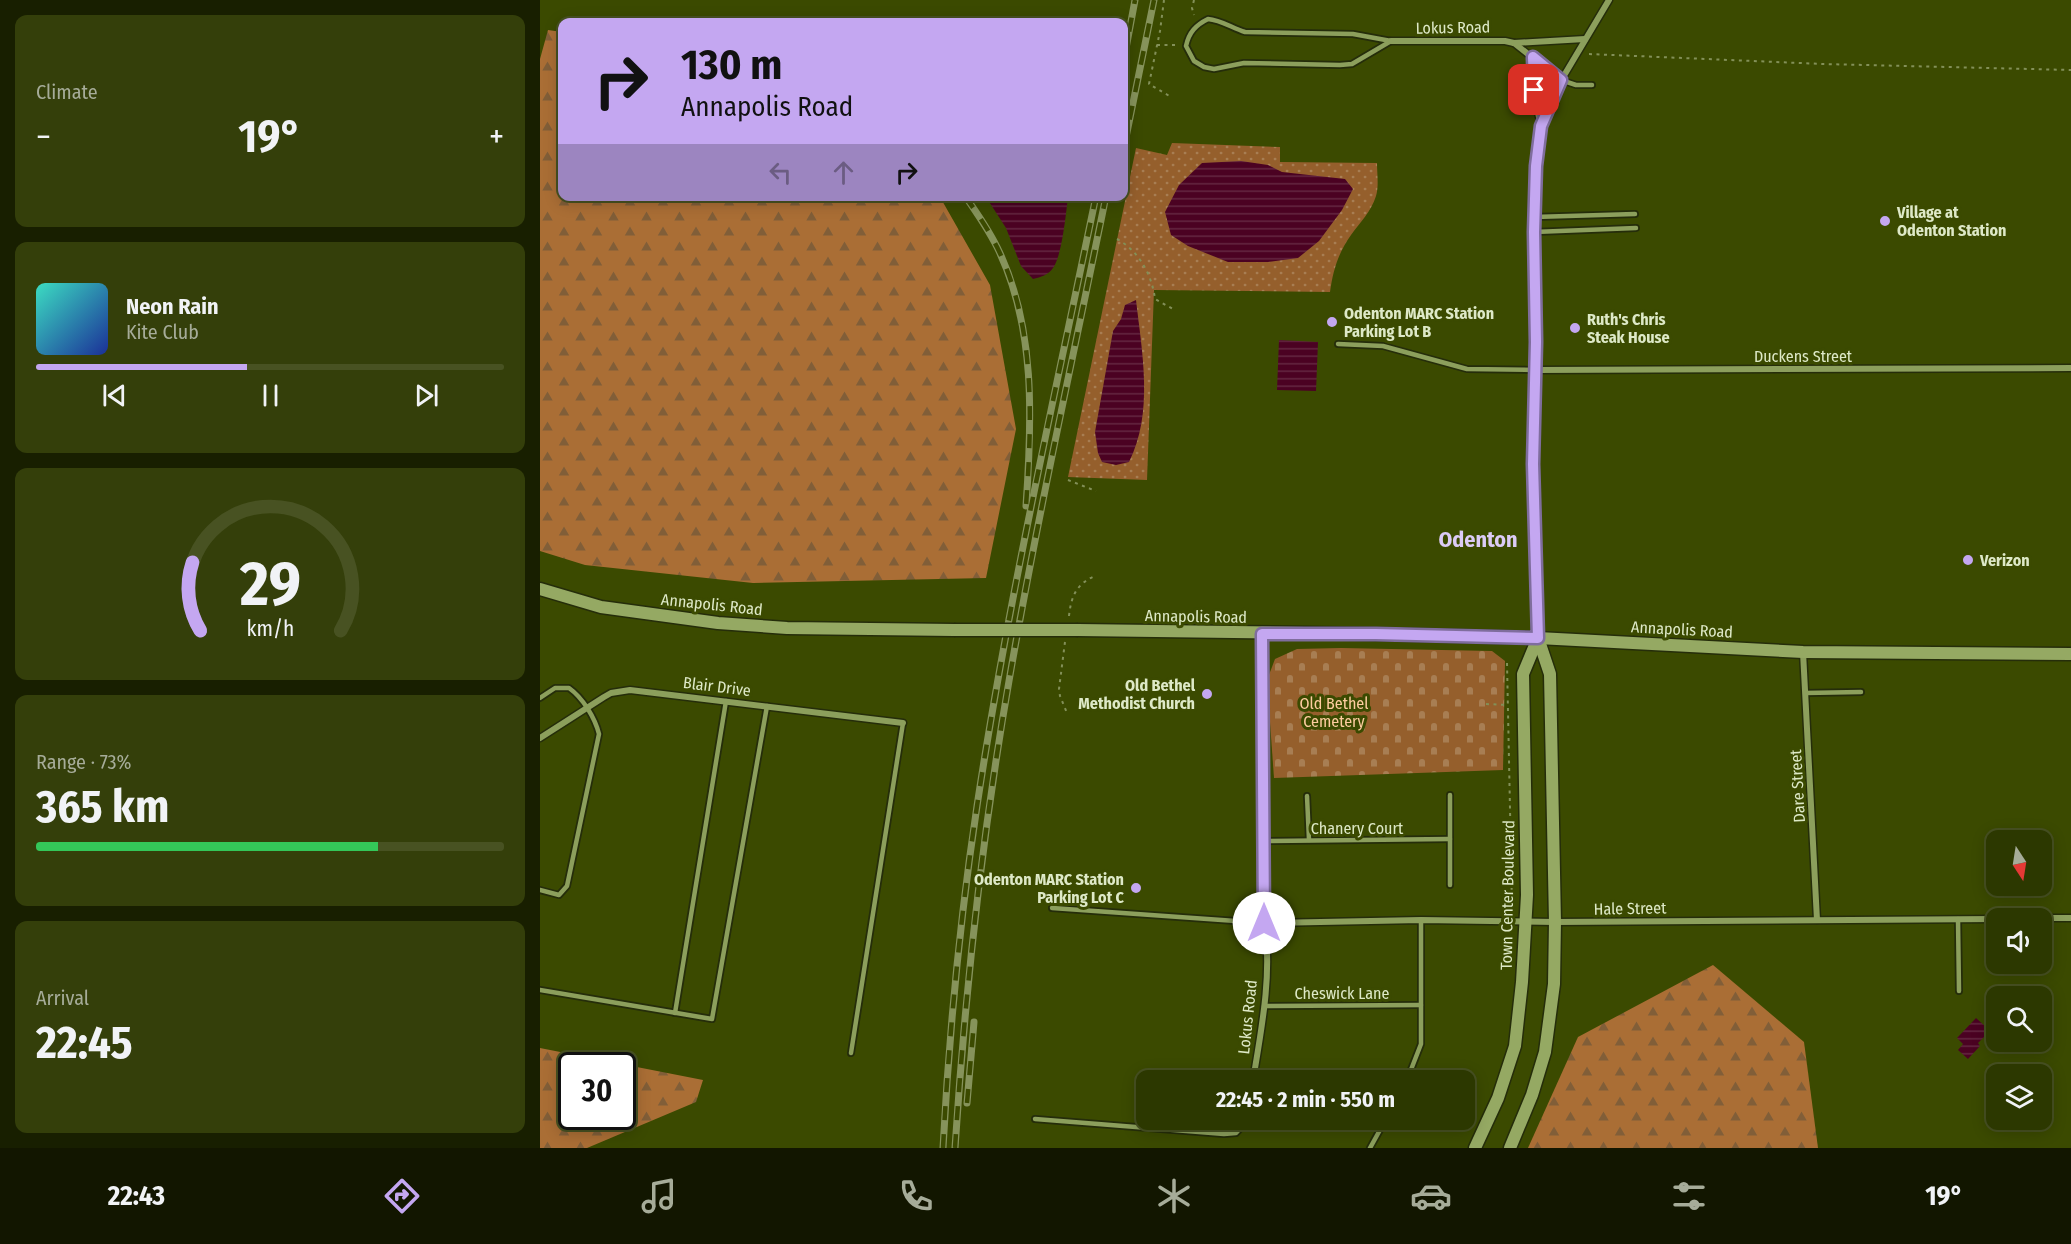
<!DOCTYPE html>
<meta charset="utf-8">
<style>
body{margin:0;font-family:"Fira Sans Condensed",sans-serif;background:#343f0a;color:#f1f3f6;height:100vh;display:flex;flex-direction:column;font-size:22px;white-space:nowrap}
*{box-sizing:border-box;margin:0}
p{font-size:20px;color:#a6ac99}
.icon{flex:none;width:33px;height:33px;fill:none;stroke:currentColor;stroke-width:2;stroke-linecap:round;stroke-linejoin:round}
.map{position:relative;flex:1;overflow:hidden}
.sheet{display:flex;flex-direction:column;gap:15px;padding:15px;background:#181f00;width:540px}
.sheet>*{flex:none}
.banner{position:absolute;left:18px;top:18px;width:570px;height:183px;border-radius:12px;box-shadow:0 3px 15px #0003,0 0 0 2px #485222;background:#c4a7f1;color:#111;overflow:hidden}
.needle{width:39px;rotate:168deg}
.buttons{position:absolute;left:1446px;top:830px;display:grid;gap:12px}
.buttons a{display:grid;place-items:center;width:66px;height:66px;border-radius:12px;background:#2c3800;box-shadow:0 3px 15px #0003,0 0 0 2px #485222;font-size:30px}
.speed{position:absolute;left:18px;top:1052px;display:flex;gap:12px;font-size:30px;font-weight:700;text-align:center}
.speed>*{display:grid;place-content:center;width:78px;height:78px;border-radius:50%;background:#2c3800;box-shadow:0 3px 15px #0003,0 0 0 2px #485222;line-height:1}
.speed .limit{border:3px solid #111;border-radius:9px;background:#fff;color:#111}
.pin{position:absolute;display:grid;place-items:center;width:51px;height:51px;color:#fff;margin:-26px;border-radius:12px;box-shadow:0 3px 9px #0006}
.me{position:absolute;width:66px;margin:-33px;rotate:0deg;stroke-linejoin:round;filter:drop-shadow(0 0 4px #0008)}
.turn{display:flex;align-items:center;gap:21px;height:126px;padding:0 24px;font-size:27px}
.turn .icon{width:78px;height:78px;stroke-width:2.5}
.turn b{display:block;font-size:42px;line-height:51px}
.lanes{display:flex;align-items:center;height:57px;padding:0 24px;background:#0003;justify-content:center;gap:30px;direction:ltr}
.lanes .off{opacity:.35}
.big{font-size:45px;font-weight:700;line-height:1.1}
.sheet .widget{flex:1;display:flex;flex-direction:column;justify-content:center;gap:9px;min-width:0;padding:0 21px;border-radius:12px;background:#343f0a}
.sheet .dial{align-items:center;gap:0}
.dial svg{height:156px;overflow:visible;fill:none;stroke:#485222;stroke-width:7;stroke-linecap:round;text-anchor:middle}
.dial text{fill:#f1f3f6;stroke:none}
.song{display:flex;align-items:center;gap:18px}
.cover{width:72px;height:72px;border-radius:9px;background:linear-gradient(135deg,hsl(170 70% 55%),hsl(230 70% 35%))}
.played{height:6px;border-radius:3px;background:linear-gradient(90deg,#c4a7f1 45%,#485222 45%)}
.keys{display:flex;justify-content:space-around;direction:ltr}
.heat{display:flex;justify-content:space-between;align-items:center;font-size:33px;direction:ltr}
.charge{height:9px;border-radius:4px;background:linear-gradient(90deg,#34c759 73%,#485222 0)}
.trip{position:absolute;left:596px;top:1070px;width:339px;height:60px;border-radius:12px;background:#2c3800;box-shadow:0 3px 15px #0003,0 0 0 2px #485222;font-weight:700;line-height:60px;text-align:center}
.menu{display:flex;height:96px;justify-content:space-around;align-items:center;background:#121600;color:#a6ac99}
.menu .icon{width:42px;height:42px}
.menu .on{color:#c4a7f1}
.menu b{font-size:27px;color:#f1f3f6}
main{display:flex;flex:1;min-height:0}
.map>svg:first-child{display:block}
</style>
<main>
<section class="sheet">
<div class="widget"><p>Climate</p>
<div class="heat"><a>−</a><b class="big">19°</b><a>+</a></div>
</div>
<div class="widget">
<div class="song"><i class="cover"></i><div><b>Neon Rain</b><p>Kite Club</p></div></div>
<div class="played"></div>
<div class="keys"><svg class="icon" aria-label="previous" viewBox="0 0 24 24"><path d="M18 5L8 12l10 7zM5 5v14"/></svg><svg class="icon" aria-label="pause" viewBox="0 0 24 24"><path d="M8 5v14M16 5v14"/></svg><svg class="icon" aria-label="next" viewBox="0 0 24 24"><path d="M6 5l10 7-10 7zM19 5v14"/></svg></div>
</div>
<div class="widget dial"><svg viewBox="0 0 100 80">
<path d="M14 69A42 42 0 1 1 86 69"/>
<path d="M14 69A42 42 0 0 1 10 34" stroke="#c4a7f1"/>
<text x="50" y="56" font-size="32" font-weight="700">29</text>
<text x="50" y="72" font-size="11">km/h</text>
</svg></div>
<div class="widget"><p>Range · 73%</p><b class="big">365 km</b><div class="charge"></div></div>
<div class="widget"><p>Arrival</p><b class="big">22:45</b></div>
</section>
<div class="map">
<svg width="1531" height="1148" viewBox="0 0 1531 1148">
<defs>
<pattern id="forest-firs" width="22" height="20" patternUnits="userSpaceOnUse" patternTransform="scale(1.5)"><rect width="22" height="20" fill="#aa6e35"/><path d="M5 1l3.5 6h-7zM16 11l3.5 6h-7z" fill="#815e38"/></pattern>
<pattern id="cemetery-stones" width="16" height="16" patternUnits="userSpaceOnUse" patternTransform="scale(1.5)"><rect width="16" height="16" fill="#955f2c"/><path d="M2 7V4a2 2 0 0 1 4 0v3zM10 15v-3a2 2 0 0 1 4 0v3z" fill="#a87e53"/></pattern>
<pattern id="park-dots" width="8" height="8" patternUnits="userSpaceOnUse" patternTransform="scale(1.5)"><rect width="8" height="8" fill="#955f2c"/><path d="M2 2h.1M6 6h.1" fill="none" stroke="#a87e53" stroke-width="1.8" stroke-linecap="round"/></pattern>
<pattern id="water-rules" width="6" height="5" patternUnits="userSpaceOnUse" patternTransform="scale(1.5)"><rect width="6" height="5" fill="#4b0222"/><path d="M0 2.5h6" fill="none" stroke="#642741"/></pattern>
</defs>
<rect width="100%" height="100%" fill="#3b4a00"/>
<g fill="url(#forest-firs)" fill-rule="evenodd">
<path d="M 8,30 L 22,32 L 22,196 L 400,197 L 450,285 L 476,429 L 446,578 L 213,583 L 45,565 L 0,551 L 0,59 Z"/>
<path d="M 1173,965 L 1264,1042 L 1278,1148 L 988,1148 L 1038,1037 Z"/>
<path d="M 0,1048 L 5,1049 L 163,1080 L 156,1102 L 47,1148 L 0,1148 ZM 32,1065 L 82,1065 L 82,1116 L 32,1116 Z"/>
</g>
<path fill="url(#cemetery-stones)" d="M 801,648 L 952,651 L 965,661 L 963,770 L 734,778 L 727,680 L 735,659 L 757,649 Z"/>
<path fill="url(#park-dots)" d="M 632,143 L 740,147 L 740,162 L 837,163 C 837,174 839,186 836,196 C 831,212 820,222 811,235 C 798,253 793,271 790,292 L 614,290 L 607,480 L 528,477 L 596,148 L 627,155 Z"/>
<g fill="url(#water-rules)">
<path d="M 701,161 L 728,165 L 742,172 L 805,179 L 813,189 L 802,210 L 779,241 L 758,258 L 728,262 L 688,262 L 648,246 L 631,235 L 625,212 L 639,185 L 662,163 Z"/>
<path d="M 446,197 L 528,197 C 526,213 522,256 513,268 C 508,275 501,277 493,279 L 481,266 L 466,228 Z"/>
<path d="M 596,300 C 602,352 614,413 589,462 L 576,465 L 562,462 L 558,453 L 555,432 L 573,331 L 581,319 L 585,305 Z"/>
<path d="M 739,340 L 778,342 L 776,391 L 737,390 Z"/>
<path d="M 1454,1015 L 1456,1018 L 1456,1037 L 1453,1041 L 1446,1035 L 1438,1043 L 1440,1046 L 1428,1059 L 1418,1050 L 1423,1044 L 1417,1038 L 1436,1018 L 1446,1027 L 1450,1024 L 1448,1021 Z"/>
</g>
<g fill="none" stroke-linecap="round" stroke-linejoin="round">
<g stroke="#252d0a" stroke-width="8">
<g id="lane">
<path d="M 668,19 C 681,20 692,28 705,32 L 813,34 L 851,41 L 812,64 L 800,65 L 704,63 L 674,69 L 664,67 L 654,61 L 646,46 C 649,32 656,25 668,19 Z"/>
<path d="M 1021,80 L 1036,85 L 1052,85"/>
<path d="M 994,217 L 1095,214"/>
<path d="M 994,232 L 1096,228"/>
<path d="M 798,344 L 843,346 L 927,369 L 996,370"/>
<path d="M 1265,693 L 1321,692"/>
<path d="M 0,698 L 15,688 L 29,688 C 43,698 55,718 59,734 L 27,886 L 19,895 L 0,890"/>
<path d="M 910,795 L 910,885"/>
<path d="M 767,796 L 769,840"/>
<path d="M 725,841 L 910,839"/>
<path d="M 512,908 L 724,923"/>
<path d="M 1418,919 L 1419,991"/>
<path d="M 0,990 L 172,1019 L 227,706"/>
<path d="M 724,1006 L 881,1005"/>
<path d="M 135,1013 L 186,701"/>
<path d="M 311,1053 L 363,723"/>
<path d="M 867,1080 L 881,1044 L 881,920"/>
<path d="M 495,1119 L 684,1134 L 696,1133 L 704,1124"/>
<path d="M 830,1148 L 846,1119"/>
</g>
</g>
<g stroke="#252d0a" stroke-width="9">
<g id="street">
<path d="M 851,41 L 965,41 L 974,43 L 1021,80"/>
<path d="M 974,43 L 1045,39"/>
<path d="M 993,57 L 994,97 L 1001,125"/>
<path d="M 996,370 L 1531,368"/>
<path d="M 998,638 L 993,464 L 996,342 L 994,232 L 997,145 L 1001,126 L 1016,89 L 1069,0"/>
<path d="M 1263,652 L 1277,920"/>
<path d="M 0,738 L 64,697 L 71,693 L 90,690 L 363,723"/>
<path d="M 1502,918 L 1531,918"/>
<path d="M 724,923 L 881,920 L 1015,922 L 1456,919"/>
<path d="M 713,1080 C 721,1032 733,971 724,923 L 722,634"/>
<path d="M 704,1124 L 705,1119"/>
</g>
</g>
<g stroke="#252d0a" stroke-width="15">
<g id="secondary">
<path d="M 0,589 L 61,607 L 178,623 L 247,628 L 414,630"/>
<path d="M 538,630 L 836,634 L 998,638 L 1263,652 L 1531,654"/>
<path d="M 935,1148 L 958,1098 L 975,1046 L 982,982 L 987,895 L 983,674 L 998,638"/>
<path d="M 970,1148 L 992,1095 L 1005,1052 L 1014,984 L 1015,922 L 1010,674 L 998,638"/>
</g>
</g>
<g stroke="#839058" stroke-width="2" stroke-dasharray="3 4.5" stroke-linecap="butt">
<path d="M 624,0 L 620,31 L 609,84 L 631,97"/>
<path d="M 654,0 L 652,8 L 654,15"/>
<path d="M 617,45 L 637,45"/>
<path d="M 1049,54 L 1283,64 L 1531,70"/>
<path d="M 577,239 C 599,251 612,275 615,299 L 633,309"/>
<path d="M 528,480 L 556,491"/>
<path d="M 529,616 C 531,597 536,584 555,576"/>
<path d="M 525,642 L 519,689 L 520,696 L 527,713"/>
<path d="M 967,663 L 972,906"/>
<path d="M 946,704 L 967,705"/>
</g>
<use href="#lane" stroke="#8c9f5c" stroke-width="4.5"/>
<use href="#street" stroke="#8c9f5c" stroke-width="6"/>
<use href="#secondary" stroke="#95a963" stroke-width="12"/>
<g stroke="#86935b" stroke-width="7">
<g id="rail">
<path d="M 584,59 L 595,0"/>
<path d="M 584,147 L 614,0"/>
<path d="M 425,196 C 437,213 448,229 457,247 C 496,326 492,420 486,506"/>
<path d="M 427,1103 L 434,1022"/>
<path d="M 403,1148 C 409,1034 420,919 437,806 C 468,601 514,399 556,196"/>
<path d="M 415,1148 C 425,992 442,836 469,681 C 497,519 533,358 566,196"/>
</g>
</g>
<use href="#rail" stroke="#3b4a00" stroke-width="4.5" stroke-dasharray="14" stroke-linecap="butt"/>
<g stroke="#252d0a" stroke-width="15" stroke-linecap="butt">
<path id="secondary-bridge" d="M 414,630 L 538,630"/>
</g>
<use href="#secondary-bridge" stroke="#95a963" stroke-width="12"/>
</g>
<g fill="none" stroke-linecap="round" stroke-linejoin="round">
<g stroke="#7f6d9d" stroke-width="15">
<path id="route" d="M 724,923 L 722,634 L 836,634 L 998,638 L 993,464 L 996,342 L 994,232 L 996,166 L 1001,126 L 1021,80 L 993,57 L 994,90"/>
</g>
<use href="#route" stroke="#c4a7f1" stroke-width="10"/>
</g>
<g fill="#c4a7f1" stroke="#3b4a00" stroke-width="2">
<circle cx="1345" cy="221" r="6"/>
<circle cx="792" cy="322" r="6"/>
<circle cx="1035" cy="328" r="6"/>
<circle cx="1428" cy="560" r="6"/>
<circle cx="667" cy="694" r="6"/>
<circle cx="596" cy="888" r="6"/>
</g>
<g text-anchor="middle" stroke-width="6" stroke-linejoin="round" paint-order="stroke">
<g font-size="16" fill="#dee9c7" stroke="#3b4a00">
<text transform="translate(913 27) rotate(-1)" y="6">Lokus Road</text>
<text x="1263" y="362">Duckens Street</text>
<text transform="translate(172 604) rotate(6)" y="6">Annapolis Road</text>
<text transform="translate(656 616) rotate(1)" y="6">Annapolis Road</text>
<text transform="translate(1142 629) rotate(3)" y="6">Annapolis Road</text>
<text transform="translate(177 686) rotate(7)" y="6">Blair Drive</text>
<text transform="translate(1257 786) rotate(-93)" y="6">Dare Street</text>
<text x="817" y="834">Chanery Court</text>
<text transform="translate(967 895) rotate(-89)" y="6">Town Center Boulevard</text>
<text transform="translate(1090 908) rotate(-1)" y="6">Hale Street</text>
<text x="802" y="999">Cheswick Lane</text>
<text transform="translate(707 1017) rotate(-84)" y="6">Lokus Road</text>
</g>
<g font-size="16" font-weight="bold" fill="#dee9c7" stroke="#3b4a00" text-anchor="start">
<text x="1357" y="218">Village at<tspan x="1357" dy="18">Odenton Station</tspan></text>
<text x="804" y="319">Odenton MARC Station<tspan x="804" dy="18">Parking Lot B</tspan></text>
<text x="1047" y="325">Ruth's Chris<tspan x="1047" dy="18">Steak House</tspan></text>
<text x="1440" y="566">Verizon</text>
<text x="655" y="691" text-anchor="end">Old Bethel<tspan x="655" dy="18">Methodist Church</tspan></text>
<text x="584" y="885" text-anchor="end">Odenton MARC Station<tspan x="584" dy="18">Parking Lot C</tspan></text>
</g>
<g font-size="16" fill="#fecca0" stroke="#3b4a00">
<text x="794" y="709">Old Bethel<tspan x="794" dy="18">Cemetery</tspan></text>
</g>
<g font-size="22" font-weight="bold" fill="#dbcbf6" stroke="#3b4a00">
<text x="938" y="547">Odenton</text>
</g>
</g>
</svg>
<div class="buttons">
<a><svg class="needle" viewBox="-14 -14 28 28"><path d="M0-13l5 13h-10z" fill="#e53935"/><path d="M0 13l5-13h-10z" fill="#a6ac99"/></svg></a>
<a><svg class="icon" aria-label="sound" viewBox="0 0 24 24"><path d="M4 9h4l5-4v14l-5-4H4zM17 9q2 3 0 6"/></svg></a>
<a><svg class="icon" aria-label="search" viewBox="0 0 24 24"><circle cx="10" cy="10" r="6"/><path d="M15 15l6 6"/></svg></a>
<a><svg class="icon" aria-label="layers" viewBox="0 0 24 24"><path d="M12 4l9 5-9 5-9-5zM3 14l9 5 9-5"/></svg></a>
</div>
<div class="speed"><div class="limit">30</div></div>
<div class="pin" style="left:994px;top:90px;background:#d93025"><svg class="icon" aria-label="arrive" viewBox="0 0 24 24"><path d="M6 21V4h12l-3 4 3 4H6"/></svg></div>
<svg class="me" style="left:724px;top:923px" viewBox="-20 -20 40 40"><circle r="19" fill="#fff"/><path d="M0-13L10 11 0 6-10 11z" fill="#c4a7f1"/></svg>
<div class="trip">22:45 · 2 min · 550 m</div>
<div class="banner">
<div class="turn"><svg class="icon" aria-label="right" viewBox="0 0 24 24"><path d="M7 20v-9h11M14 6l5 5-5 5"/></svg><div><b>130 m</b>Annapolis Road</div></div>
<div class="lanes"><svg class="icon off" aria-label="left" viewBox="0 0 24 24"><path d="M17 20v-9H6M10 6l-5 5 5 5"/></svg><svg class="icon off" aria-label="ahead" viewBox="0 0 24 24"><path d="M12 20V5M6 11l6-6 6 6"/></svg><svg class="icon" aria-label="right" viewBox="0 0 24 24"><path d="M7 20v-9h11M14 6l5 5-5 5"/></svg></div>
</div>
</div>
</main>
<nav class="menu">
<b>22:43</b>
<svg class="icon on" aria-label="directions" viewBox="0 0 24 24"><path d="M12 3l9 9-9 9-9-9zM9 14v-3h6M13 9l2 2-2 2"/></svg>
<svg class="icon" aria-label="music" viewBox="0 0 24 24"><path d="M9 18V5l10-2v13"/><circle cx="6" cy="18" r="3"/><circle cx="16" cy="16" r="3"/></svg>
<svg class="icon" aria-label="phone" viewBox="0 0 24 24"><path d="M5 4h4l2 5-3 2q2 4 5 5l2-3 5 2v4C11 20 4 13 5 4z"/></svg>
<svg class="icon" aria-label="climate" viewBox="0 0 24 24"><path d="M12 3v18M4 7l16 10M4 17L20 7"/></svg>
<svg class="icon" aria-label="car" viewBox="0 0 24 24"><path d="M5 17H2v-5l4-1 3-4h7l3 4 3 1v5h-3M9 17h6M6 11h13"/><circle cx="7" cy="17" r="2"/><circle cx="17" cy="17" r="2"/></svg>
<svg class="icon" aria-label="filters" viewBox="0 0 24 24"><path d="M4 7h16M4 17h16"/><circle cx="9" cy="7" r="2"/><circle cx="15" cy="17" r="2"/></svg>
<b>19°</b>
</nav>
